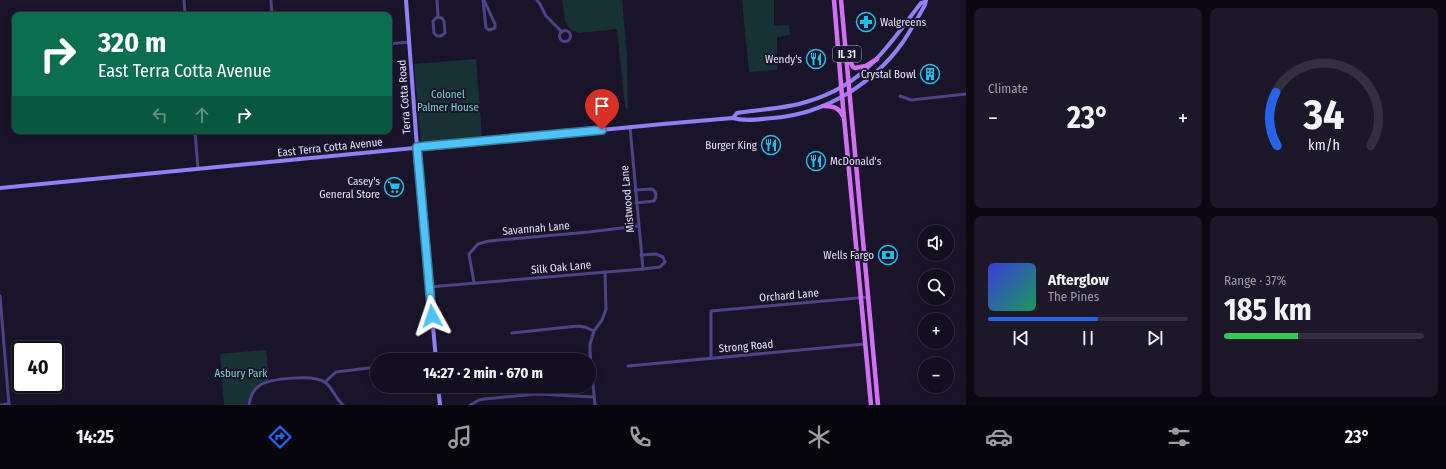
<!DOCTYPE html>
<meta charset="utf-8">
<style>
body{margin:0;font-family:"Fira Sans Condensed",sans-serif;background:#1d1829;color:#f1f3f6;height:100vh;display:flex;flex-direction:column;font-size:15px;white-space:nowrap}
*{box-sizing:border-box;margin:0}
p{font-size:13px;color:#9d9ca5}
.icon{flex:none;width:22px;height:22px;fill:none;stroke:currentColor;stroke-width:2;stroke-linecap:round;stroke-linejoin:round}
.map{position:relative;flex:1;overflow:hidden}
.drawer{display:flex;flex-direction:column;gap:8px;padding:8px;background:#0b0812;width:480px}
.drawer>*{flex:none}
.guide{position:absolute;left:12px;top:12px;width:380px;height:122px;border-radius:8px;box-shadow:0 2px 10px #0003,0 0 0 1px #332f3e;background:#0b6e4f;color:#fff;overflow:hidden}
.buttons{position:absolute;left:918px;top:225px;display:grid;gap:8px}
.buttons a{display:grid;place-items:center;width:36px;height:36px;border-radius:50%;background:#140f20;box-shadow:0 2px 10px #0003,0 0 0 1px #332f3e;font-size:20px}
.speed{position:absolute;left:12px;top:341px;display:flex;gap:8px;font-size:20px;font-weight:700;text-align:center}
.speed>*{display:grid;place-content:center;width:52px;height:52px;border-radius:50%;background:#140f20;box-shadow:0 2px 10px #0003,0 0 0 1px #332f3e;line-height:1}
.speed .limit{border:2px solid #111;border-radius:6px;background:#fff;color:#111}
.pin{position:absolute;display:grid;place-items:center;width:34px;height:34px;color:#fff;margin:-41px -17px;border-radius:50% 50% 50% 0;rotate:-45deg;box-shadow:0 0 4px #0007}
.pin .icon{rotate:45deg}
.me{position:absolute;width:44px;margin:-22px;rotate:355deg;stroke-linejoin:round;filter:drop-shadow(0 0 3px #0008)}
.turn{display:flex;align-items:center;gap:14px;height:84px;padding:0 20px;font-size:18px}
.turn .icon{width:52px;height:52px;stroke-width:2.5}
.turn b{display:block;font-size:28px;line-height:34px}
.lanes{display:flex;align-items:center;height:38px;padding:0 20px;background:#0003;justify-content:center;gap:20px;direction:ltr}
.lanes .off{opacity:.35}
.big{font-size:30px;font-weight:700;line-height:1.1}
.drawer .tile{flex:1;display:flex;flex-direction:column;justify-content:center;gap:6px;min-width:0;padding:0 14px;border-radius:8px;background:#1d1829}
.drawer .dial{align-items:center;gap:0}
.dial svg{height:104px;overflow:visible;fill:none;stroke:#332f3e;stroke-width:7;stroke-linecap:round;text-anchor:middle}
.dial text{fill:#f1f3f6;stroke:none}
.song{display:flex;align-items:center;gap:12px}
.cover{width:48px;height:48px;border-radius:6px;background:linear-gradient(135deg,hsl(240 70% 55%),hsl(150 70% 35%))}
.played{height:4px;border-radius:2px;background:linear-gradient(90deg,#2563eb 55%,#332f3e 55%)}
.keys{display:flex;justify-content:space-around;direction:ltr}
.heat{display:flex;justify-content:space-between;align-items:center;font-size:22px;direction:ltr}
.charge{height:6px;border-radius:3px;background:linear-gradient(90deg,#34c759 37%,#332f3e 0)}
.drawer .tiles{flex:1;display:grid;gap:8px;grid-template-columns:repeat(2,1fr)}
.trip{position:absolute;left:370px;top:353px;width:226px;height:40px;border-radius:20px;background:#140f20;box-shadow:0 2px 10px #0003,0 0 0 1px #332f3e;font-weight:700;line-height:40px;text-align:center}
.tabs{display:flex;height:64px;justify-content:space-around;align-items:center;background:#08060d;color:#9d9ca5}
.tabs .icon{width:28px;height:28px}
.tabs .on{color:#2563eb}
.tabs b{font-size:18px;color:#f1f3f6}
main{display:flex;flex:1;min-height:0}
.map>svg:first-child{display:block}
</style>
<main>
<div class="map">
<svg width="966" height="405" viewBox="0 0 966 405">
<rect width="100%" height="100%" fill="#1a142a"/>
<g fill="#173234">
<path d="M 562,0 L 622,0 L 627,56 L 628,109 L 625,107 L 617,29 L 579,33 L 571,30 L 565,21 Z"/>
<path d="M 742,0 L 774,0 L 774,26 L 789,25 L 790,35 L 777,37 L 777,70 L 749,72 Z"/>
<path d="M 476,59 L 482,136 L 421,142 L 414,64 Z"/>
<path d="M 266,350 L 269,380 C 257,386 250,391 247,405 L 224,405 L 220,354 Z"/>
</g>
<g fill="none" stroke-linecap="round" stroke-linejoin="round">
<g stroke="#4d4385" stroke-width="3">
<path d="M 184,0 L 185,15"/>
<path d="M 271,0 L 272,15"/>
<path d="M 437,0 L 438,17"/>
<path d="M 483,0 L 486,28 L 489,30 L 495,28 L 495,24 L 484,0"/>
<path d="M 537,0 L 540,4 L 546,16 L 562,32"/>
<path d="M 438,17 L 442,18 L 444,21 L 445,33 L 441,36 L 437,36 L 434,33 L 433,21 L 436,18 Z"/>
<circle cx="565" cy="36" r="5.5"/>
<path d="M 389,44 L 409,42"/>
<path d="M 900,96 L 911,100 L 966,94"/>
<path d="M 630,127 L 643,269"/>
<path d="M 195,131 L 198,169"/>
<path d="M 635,190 L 652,189 C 657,192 657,197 654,201 L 636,203"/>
<path d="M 474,283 L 469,254 L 478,244 L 489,241 L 589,232 L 638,226"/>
<path d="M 429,287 L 643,269 L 660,267 L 665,262 L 663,257 L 656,254 L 641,255"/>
<path d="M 0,296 L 9,405"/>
<path d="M 512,333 L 578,326 L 585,327 L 594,331"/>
<path d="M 711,358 L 711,311 L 869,297"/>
<path d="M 628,366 L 865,344"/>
<path d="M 325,382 L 336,372 L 377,367"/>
<path d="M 1,405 L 9,404"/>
<path d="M 249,405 C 250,398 253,390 259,386 C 269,378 316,374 326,383 C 333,389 336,399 343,405"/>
<path d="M 470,405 L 479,400 L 484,399 L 537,394 L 594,397"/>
<path d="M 595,405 L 590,353 L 590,344 L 594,331 L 602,320 L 606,309 L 605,272"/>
</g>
<g stroke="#9080f3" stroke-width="4">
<path d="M 406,0 L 417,147 L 436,360"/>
<path d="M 733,118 L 737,113 C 760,109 784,109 806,102 C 865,85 886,48 921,3 L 925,2"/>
<path d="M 0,188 L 663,124 L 733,118 C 745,122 760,119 773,118 C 825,114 873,84 903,42 C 911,30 918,17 925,5 L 926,0"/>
<path d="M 438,386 L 440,405"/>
</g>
<g stroke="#d071f2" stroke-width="4.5">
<path d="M 834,0 L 842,96 L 871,405"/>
<path d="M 841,0 L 878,405"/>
<path d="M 849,59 L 853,67 L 855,68 L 866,66 L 877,59"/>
<path d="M 823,106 C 832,106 839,107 843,116"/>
</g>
</g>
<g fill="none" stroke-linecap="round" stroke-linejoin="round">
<g stroke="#337fa1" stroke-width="10">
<path id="route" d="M 432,316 L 417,147 L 602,130"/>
</g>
<use href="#route" stroke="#4fc3f7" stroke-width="7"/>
</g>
<defs>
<g id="pharmacy-ring" transform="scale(1)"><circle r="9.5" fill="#1a142a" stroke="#1ebfea" stroke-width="1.5"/><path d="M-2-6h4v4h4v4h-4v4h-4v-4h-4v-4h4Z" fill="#1ebfea"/></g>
<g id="restaurant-ring" transform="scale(1)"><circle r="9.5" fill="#1a142a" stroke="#1ebfea" stroke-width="1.5"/><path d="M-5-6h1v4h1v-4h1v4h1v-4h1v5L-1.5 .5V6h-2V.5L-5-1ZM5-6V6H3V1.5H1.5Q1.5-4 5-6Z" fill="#1ebfea"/></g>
<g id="building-ring" transform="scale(1)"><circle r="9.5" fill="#1a142a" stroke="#1ebfea" stroke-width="1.5"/><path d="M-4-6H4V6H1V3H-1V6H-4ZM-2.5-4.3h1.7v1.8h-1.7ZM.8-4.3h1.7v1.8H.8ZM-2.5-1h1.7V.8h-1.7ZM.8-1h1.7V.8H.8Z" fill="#1ebfea"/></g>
<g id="supermarket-ring" transform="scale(1)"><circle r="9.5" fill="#1a142a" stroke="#1ebfea" stroke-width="1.5"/><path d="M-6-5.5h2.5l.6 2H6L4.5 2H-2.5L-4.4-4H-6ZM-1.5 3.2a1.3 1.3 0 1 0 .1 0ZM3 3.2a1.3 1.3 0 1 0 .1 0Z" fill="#1ebfea"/></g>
<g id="bank-ring" transform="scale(1)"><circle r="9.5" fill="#1a142a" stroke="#1ebfea" stroke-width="1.5"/><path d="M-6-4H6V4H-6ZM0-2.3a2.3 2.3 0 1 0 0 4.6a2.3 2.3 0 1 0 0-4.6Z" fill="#1ebfea"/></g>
</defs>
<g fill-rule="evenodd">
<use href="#pharmacy-ring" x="866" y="22"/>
<use href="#restaurant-ring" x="816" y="59"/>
<use href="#building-ring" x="930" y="74"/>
<use href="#restaurant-ring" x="771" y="145"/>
<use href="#restaurant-ring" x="816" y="161"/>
<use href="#supermarket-ring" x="394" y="187"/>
<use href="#bank-ring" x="888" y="255"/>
</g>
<g text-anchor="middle" stroke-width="4" stroke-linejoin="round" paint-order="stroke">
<rect fill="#1a142a" stroke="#a9a3bd" stroke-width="1" x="833" y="46" width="28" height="16" rx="3"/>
<g font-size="10" font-weight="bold" fill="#e6e0fc">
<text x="847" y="58">IL 31</text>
</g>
<g font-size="11" fill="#e6e0fc" stroke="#1a142a" text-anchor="end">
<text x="880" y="26" text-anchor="start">Walgreens</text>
<text x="802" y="63">Wendy's</text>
<text x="916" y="78">Crystal Bowl</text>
<text x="757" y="149">Burger King</text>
<text x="830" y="165" text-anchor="start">McDonald's</text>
<text x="380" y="185">Casey's<tspan x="380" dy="13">General Store</tspan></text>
<text x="874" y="259">Wells Fargo</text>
</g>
<g font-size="11" fill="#71d7c9" stroke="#1a142a">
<text x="448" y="98">Colonel<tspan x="448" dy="13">Palmer House</tspan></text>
<text x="241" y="377">Asbury Park</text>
</g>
<g font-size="11" fill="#e6e0fc" stroke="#1a142a">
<text transform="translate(404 97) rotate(-94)" y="4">Terra Cotta Road</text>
<text transform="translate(330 147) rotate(-6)" y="4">East Terra Cotta Avenue</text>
<text transform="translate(627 199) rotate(-95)" y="4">Mistwood Lane</text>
<text transform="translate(536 228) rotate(-5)" y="4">Savannah Lane</text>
<text transform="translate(561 267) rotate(-5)" y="4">Silk Oak Lane</text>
<text transform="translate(789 295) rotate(-5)" y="4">Orchard Lane</text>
<text transform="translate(746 346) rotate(-5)" y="4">Strong Road</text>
</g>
</g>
</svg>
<div class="buttons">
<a><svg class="icon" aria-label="sound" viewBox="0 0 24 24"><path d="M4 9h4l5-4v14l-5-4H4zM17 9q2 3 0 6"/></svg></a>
<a><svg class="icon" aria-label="search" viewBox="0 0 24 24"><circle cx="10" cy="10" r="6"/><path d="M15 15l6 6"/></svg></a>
<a>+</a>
<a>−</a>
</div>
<div class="speed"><div class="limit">40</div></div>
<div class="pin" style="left:602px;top:130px;background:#d93025"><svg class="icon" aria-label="arrive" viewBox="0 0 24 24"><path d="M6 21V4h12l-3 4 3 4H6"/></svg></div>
<svg class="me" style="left:432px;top:316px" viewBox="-20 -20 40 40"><path d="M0-17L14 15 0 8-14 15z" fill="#4fc3f7" stroke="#fff" stroke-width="4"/></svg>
<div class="trip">14:27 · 2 min · 670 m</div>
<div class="guide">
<div class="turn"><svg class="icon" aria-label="right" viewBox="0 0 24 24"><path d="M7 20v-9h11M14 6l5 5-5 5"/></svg><div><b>320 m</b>East Terra Cotta Avenue</div></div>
<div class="lanes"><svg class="icon off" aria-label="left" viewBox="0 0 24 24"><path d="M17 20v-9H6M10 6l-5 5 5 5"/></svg><svg class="icon off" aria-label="ahead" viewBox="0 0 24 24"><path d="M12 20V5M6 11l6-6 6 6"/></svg><svg class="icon" aria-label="right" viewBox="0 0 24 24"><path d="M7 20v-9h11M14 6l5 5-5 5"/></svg></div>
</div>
</div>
<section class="drawer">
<div class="tiles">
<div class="tile"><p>Climate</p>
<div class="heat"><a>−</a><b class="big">23°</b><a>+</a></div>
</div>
<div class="tile dial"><svg viewBox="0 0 100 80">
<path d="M14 69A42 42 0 1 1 86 69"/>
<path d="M14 69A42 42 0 0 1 13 28" stroke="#2563eb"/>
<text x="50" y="56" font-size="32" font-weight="700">34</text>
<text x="50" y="72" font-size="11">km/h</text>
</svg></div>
<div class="tile">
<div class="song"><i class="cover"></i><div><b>Afterglow</b><p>The Pines</p></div></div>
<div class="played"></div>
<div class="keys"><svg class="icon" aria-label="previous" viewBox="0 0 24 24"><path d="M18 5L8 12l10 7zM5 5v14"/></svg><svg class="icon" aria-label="pause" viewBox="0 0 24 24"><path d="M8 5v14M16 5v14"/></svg><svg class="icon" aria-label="next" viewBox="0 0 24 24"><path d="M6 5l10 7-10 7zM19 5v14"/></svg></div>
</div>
<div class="tile"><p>Range · 37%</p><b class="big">185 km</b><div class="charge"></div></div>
</div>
</section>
</main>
<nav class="tabs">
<b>14:25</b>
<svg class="icon on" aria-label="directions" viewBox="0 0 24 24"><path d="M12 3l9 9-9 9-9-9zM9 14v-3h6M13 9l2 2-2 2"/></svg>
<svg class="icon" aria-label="music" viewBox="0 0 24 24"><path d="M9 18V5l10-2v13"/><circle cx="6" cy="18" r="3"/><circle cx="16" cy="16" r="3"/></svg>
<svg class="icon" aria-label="phone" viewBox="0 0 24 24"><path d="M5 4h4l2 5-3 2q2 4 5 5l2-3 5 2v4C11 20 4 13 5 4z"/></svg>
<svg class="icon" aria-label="climate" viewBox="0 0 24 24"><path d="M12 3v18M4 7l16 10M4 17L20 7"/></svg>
<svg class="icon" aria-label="car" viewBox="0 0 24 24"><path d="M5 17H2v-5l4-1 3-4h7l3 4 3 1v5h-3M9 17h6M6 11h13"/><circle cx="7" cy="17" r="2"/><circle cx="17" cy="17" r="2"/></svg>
<svg class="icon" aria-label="filters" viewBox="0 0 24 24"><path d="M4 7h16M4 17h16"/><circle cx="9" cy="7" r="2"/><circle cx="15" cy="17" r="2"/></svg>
<b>23°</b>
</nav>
